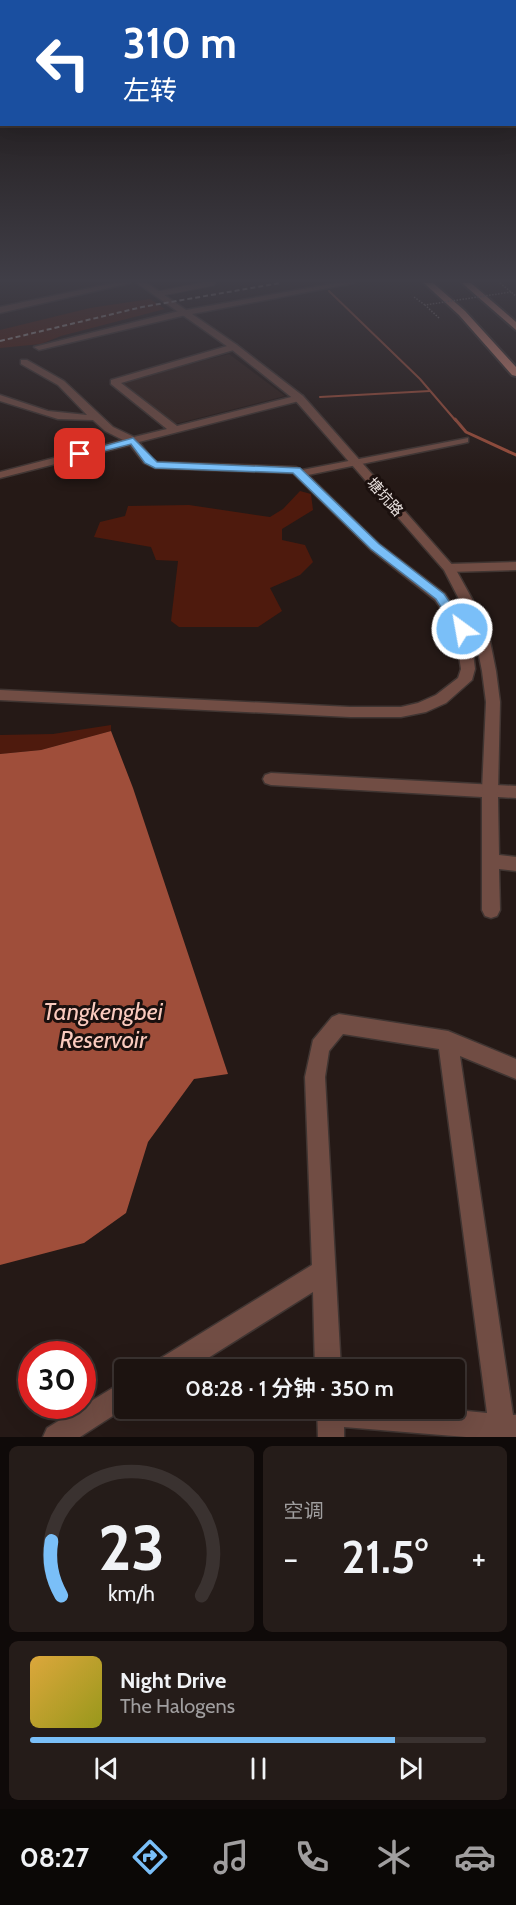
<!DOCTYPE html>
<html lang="zh">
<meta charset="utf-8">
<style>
body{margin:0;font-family:Cabin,"Noto Sans SC",sans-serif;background:#251c19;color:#f1f3f6;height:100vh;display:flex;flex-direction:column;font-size:22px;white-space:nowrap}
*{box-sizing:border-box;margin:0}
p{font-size:20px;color:#a09e9f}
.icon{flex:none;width:33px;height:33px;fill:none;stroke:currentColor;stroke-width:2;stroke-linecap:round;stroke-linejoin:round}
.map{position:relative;height:1437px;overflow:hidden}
.drawer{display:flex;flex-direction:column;gap:9px;padding:9px;background:#0f0a09;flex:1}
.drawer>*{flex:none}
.top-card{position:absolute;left:0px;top:0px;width:516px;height:126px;box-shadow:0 6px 24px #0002,0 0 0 2px #3a3230;background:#1a4fa0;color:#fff;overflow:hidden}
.speed{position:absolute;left:18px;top:1341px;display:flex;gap:12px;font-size:30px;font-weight:700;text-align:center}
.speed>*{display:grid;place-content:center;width:78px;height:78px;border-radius:50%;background:#1c1310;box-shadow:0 6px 24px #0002,0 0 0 2px #3a3230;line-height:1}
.speed .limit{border:9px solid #d22;background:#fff;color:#111}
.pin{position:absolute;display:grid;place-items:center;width:51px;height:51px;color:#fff;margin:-26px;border-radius:12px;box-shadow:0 3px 9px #0006}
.me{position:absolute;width:66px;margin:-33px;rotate:328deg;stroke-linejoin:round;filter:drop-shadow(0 0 4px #0008)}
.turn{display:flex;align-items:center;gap:21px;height:126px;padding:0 24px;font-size:27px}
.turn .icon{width:78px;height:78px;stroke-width:2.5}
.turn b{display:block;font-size:42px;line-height:51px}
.big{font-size:45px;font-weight:600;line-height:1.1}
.drawer .tile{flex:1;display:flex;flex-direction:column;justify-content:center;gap:9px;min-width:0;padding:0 21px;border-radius:9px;background:#251c19}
.drawer .dial{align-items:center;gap:0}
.dial svg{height:156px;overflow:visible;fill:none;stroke:#3a3230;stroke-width:7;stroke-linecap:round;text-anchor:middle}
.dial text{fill:#f1f3f6;stroke:none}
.song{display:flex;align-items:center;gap:18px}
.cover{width:72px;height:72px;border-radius:9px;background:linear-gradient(135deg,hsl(40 70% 55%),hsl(60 70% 35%))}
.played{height:6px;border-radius:3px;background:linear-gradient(90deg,#7abff8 80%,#3a3230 80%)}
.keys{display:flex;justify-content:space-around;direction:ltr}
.heat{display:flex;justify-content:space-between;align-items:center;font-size:33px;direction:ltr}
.drawer .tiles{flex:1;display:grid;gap:9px;grid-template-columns:1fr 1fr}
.tile:last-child{grid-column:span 2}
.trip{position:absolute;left:114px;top:1359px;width:351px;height:60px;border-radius:6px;background:#1c1310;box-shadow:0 6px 24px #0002,0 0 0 2px #3a3230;font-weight:600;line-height:60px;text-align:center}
.tab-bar{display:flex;height:96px;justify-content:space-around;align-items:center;background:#0b0806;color:#a09e9f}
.tab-bar .icon{width:42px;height:42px}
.tab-bar .current{color:#7abff8}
.tab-bar b{font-size:27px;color:#f1f3f6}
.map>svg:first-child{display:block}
</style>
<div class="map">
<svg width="516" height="1437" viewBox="0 0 516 1437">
<rect width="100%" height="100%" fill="#251916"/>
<path fill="#31201b" d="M 229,354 L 285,396 L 175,424 L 122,382 Z"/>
<g fill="#4e1a0d">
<path d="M 150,299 L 165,309 L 61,336 L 41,344 L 0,348 L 0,330 L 90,308 Z"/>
<path d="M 300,491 L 311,494 L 313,510 L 282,529 L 282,540 L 305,545 L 313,562 L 300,575 L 270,588 L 282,611 L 258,627 L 179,627 L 171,621 L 178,561 L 156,560 L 151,547 L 94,537 L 100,522 L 125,516 L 128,506 L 189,505 L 270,517 L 283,509 Z"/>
<path d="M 111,725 L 111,731 L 41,750 L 0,754 L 0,735 L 53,734 Z"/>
</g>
<path fill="#9f4e3a" d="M 111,731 L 133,788 L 228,1074 L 194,1079 L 148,1142 L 126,1213 L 84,1243 L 0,1265 L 0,754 L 41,750 Z"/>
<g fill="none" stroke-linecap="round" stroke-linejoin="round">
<g stroke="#9f4e3a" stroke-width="2">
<path d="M 329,291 L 420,379 L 456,421"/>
<path d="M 320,397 L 430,391"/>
</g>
<path stroke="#9f4e3a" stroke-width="3" d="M 455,419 L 466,432 L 516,455"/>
<g stroke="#403532" stroke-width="7">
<path id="service" d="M 157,294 L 213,283"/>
</g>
<g stroke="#403532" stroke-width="3">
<g id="minor">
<path d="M 114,283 L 130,283 L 0,313 L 0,307 Z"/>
<path d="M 183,310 L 187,313 L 186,315 L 39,350 L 34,347 Z"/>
<path d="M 234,344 L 237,345 L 237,349 L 121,383 L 177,426 L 299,395 L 303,396 L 303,400 L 139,442 L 152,459 L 157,462 L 296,467 L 302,470 L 468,438 L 468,442 L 464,443 L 308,475 L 379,544 L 445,594 L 469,629 L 472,645 L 475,669 L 472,680 L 446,703 L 426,712 L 401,717 L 350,717 L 0,700 L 0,690 L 350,707 L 401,707 L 418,703 L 436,695 L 458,678 L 461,669 L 455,629 L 435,600 L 371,550 L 293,473 L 155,468 L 144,463 L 130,445 L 0,478 L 0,472 L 123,440 L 105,431 L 93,420 L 58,419 L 0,401 L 0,395 L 48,411 L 87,415 L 58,385 L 21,364 L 21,360 L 27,360 L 64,381 L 113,427 L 134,437 L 167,429 L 111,384 L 111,380 Z"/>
<path d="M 516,562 L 516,570 L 449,572 L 443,568 L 449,564 Z"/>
<path d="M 271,773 L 516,786 L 516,798 L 498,797 L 499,855 L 516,857 L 516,871 L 499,869 L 500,910 L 497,916 L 491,918 L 485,916 L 482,910 L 482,797 L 271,785 L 265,783 L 263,779 L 265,775 Z"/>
<path d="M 339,1014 L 448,1031 L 516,1059 L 516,1079 L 460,1056 L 513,1415 L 516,1415 L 516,1437 L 466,1437 L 344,1427 L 344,1437 L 318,1437 L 317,1408 L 436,1408 L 487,1413 L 439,1049 L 343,1034 L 329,1051 L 325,1077 L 341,1370 L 315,1370 L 313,1292 L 189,1370 L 153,1370 L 156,1361 L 312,1265 L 305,1077 L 313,1040 L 332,1017 Z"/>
<path d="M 124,1381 L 125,1408 L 80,1437 L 43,1437 L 47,1428 Z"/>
</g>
</g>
<g stroke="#403532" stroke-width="3">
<path id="tertiary" d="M 137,283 L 147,283 L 186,310 L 336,283 L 354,283 L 192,314 L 237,345 L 303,396 L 455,568 L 487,626 L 496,671 L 500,702 L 498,791 L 496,795 L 484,795 L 482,791 L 486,702 L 482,671 L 473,626 L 444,570 L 295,400 L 231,349 Z"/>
</g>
<g stroke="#403532" stroke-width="4">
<g id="trunk">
<path d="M 424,283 L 433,283 L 465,311 L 516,367 L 516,376 L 512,375 L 459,315 Z"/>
<path d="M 462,283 L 471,283 L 516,322 L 516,330 Z"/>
</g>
</g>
<g stroke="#8f8583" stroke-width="1.5" stroke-dasharray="1.5 1.5" stroke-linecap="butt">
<path d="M 500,283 L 516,296"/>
<path d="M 414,297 L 425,305"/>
</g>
<use href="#service" stroke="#714d44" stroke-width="5"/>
<use href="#minor" fill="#714d44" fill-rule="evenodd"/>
<use href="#tertiary" fill="#714d44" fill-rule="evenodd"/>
<use href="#trunk" fill="#d78672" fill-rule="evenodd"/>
<path stroke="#b2a9a7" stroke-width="2" stroke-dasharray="5 3" stroke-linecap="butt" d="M 0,341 L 142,307 L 280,283"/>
<path stroke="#8f8583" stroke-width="1.5" stroke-dasharray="1.5 1.5" stroke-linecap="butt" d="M 439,318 L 425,305 L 511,292"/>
</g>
<linearGradient id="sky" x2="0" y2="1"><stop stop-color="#140e0c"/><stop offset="0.58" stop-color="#403e47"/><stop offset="1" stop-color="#403e47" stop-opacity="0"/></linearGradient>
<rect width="516" height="484" fill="url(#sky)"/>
<path fill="#7abff8" stroke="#4f7ca1" stroke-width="1.5" d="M 133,438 L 157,462 L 300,468 L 379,544 L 444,594 L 468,629 L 462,633 L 457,632 L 436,599 L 371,549 L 293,473 L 155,468 L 145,463 L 131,444 L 80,457 L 75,454 Z"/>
<g text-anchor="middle" stroke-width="6" stroke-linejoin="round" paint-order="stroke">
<g font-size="15" fill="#e8e0de" stroke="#1b100e">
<text transform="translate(385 497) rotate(48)" y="5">塘坑路</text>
</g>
<g font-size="24" font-style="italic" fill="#facabe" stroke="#1b100e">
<text x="103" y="1020">Tangkengbei<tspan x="103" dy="28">Reservoir</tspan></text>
</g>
</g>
</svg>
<div class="speed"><div class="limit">30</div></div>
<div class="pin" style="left:80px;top:454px;background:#d93025"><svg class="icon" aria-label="arrive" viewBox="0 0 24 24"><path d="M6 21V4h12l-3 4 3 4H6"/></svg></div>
<svg class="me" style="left:462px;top:629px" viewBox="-20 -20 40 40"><circle r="17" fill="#7abff8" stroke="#fff" stroke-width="3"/><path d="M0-11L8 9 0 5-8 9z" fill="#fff"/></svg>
<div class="trip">08:28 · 1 分钟 · 350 m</div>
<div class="top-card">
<div class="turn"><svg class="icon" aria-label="left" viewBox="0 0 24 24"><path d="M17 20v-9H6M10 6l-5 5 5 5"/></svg><div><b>310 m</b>左转</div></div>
</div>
</div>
<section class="drawer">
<div class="tiles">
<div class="tile dial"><svg viewBox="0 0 100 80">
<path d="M14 69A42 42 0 1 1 86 69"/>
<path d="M14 69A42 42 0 0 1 9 41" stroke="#7abff8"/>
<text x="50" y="56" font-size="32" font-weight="700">23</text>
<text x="50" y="72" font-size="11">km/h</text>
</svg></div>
<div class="tile"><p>空调</p>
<div class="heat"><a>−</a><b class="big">21.5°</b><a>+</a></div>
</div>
<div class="tile">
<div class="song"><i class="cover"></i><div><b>Night Drive</b><p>The Halogens</p></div></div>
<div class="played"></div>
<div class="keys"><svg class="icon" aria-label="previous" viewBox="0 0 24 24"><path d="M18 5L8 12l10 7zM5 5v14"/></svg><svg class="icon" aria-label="pause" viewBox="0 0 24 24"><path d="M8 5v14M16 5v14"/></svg><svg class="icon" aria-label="next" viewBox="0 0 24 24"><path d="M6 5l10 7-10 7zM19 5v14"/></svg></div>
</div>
</div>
</section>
<nav class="tab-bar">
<b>08:27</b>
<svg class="icon current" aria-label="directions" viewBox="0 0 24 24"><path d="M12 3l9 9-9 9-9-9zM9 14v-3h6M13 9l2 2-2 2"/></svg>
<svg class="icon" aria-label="music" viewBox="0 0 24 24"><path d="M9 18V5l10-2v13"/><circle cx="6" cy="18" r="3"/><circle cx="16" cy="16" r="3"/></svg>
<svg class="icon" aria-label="phone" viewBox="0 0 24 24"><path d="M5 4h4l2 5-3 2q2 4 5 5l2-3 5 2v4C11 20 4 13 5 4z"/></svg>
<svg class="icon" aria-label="climate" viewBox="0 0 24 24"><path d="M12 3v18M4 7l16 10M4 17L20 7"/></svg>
<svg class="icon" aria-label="car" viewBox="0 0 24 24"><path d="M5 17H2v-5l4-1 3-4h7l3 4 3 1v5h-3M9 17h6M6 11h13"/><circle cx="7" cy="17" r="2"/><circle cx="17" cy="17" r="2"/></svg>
</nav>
